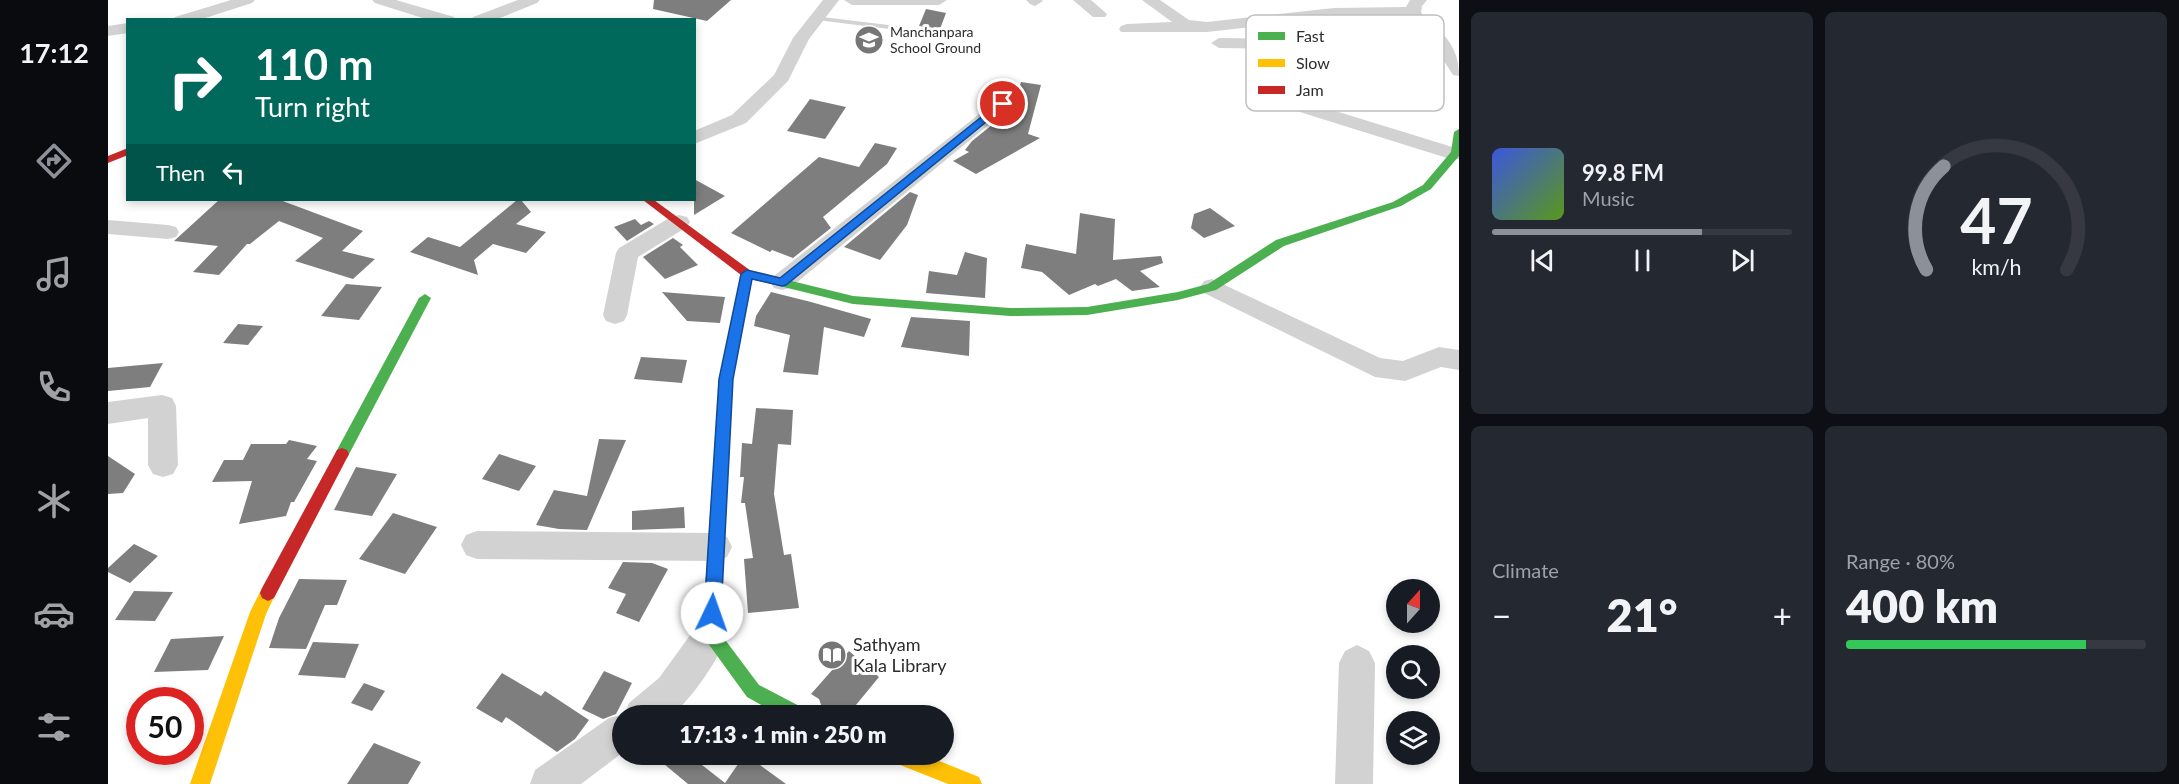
<!DOCTYPE html>
<meta charset="utf-8">
<style>
body{margin:0;font-family:Lato,sans-serif;background:#242831;color:#f1f3f6;height:100vh;display:flex;flex-direction:column;font-size:22px;white-space:nowrap}
*{box-sizing:border-box;margin:0}
p{font-size:20px;color:#9ea1a6}
.icon{flex:none;width:33px;height:33px;fill:none;stroke:currentColor;stroke-width:2;stroke-linecap:round;stroke-linejoin:round}
.map{position:relative;flex:1;overflow:hidden}
.details{display:flex;flex-direction:column;gap:12px;padding:12px;background:#0d0f14;width:720px}
.details>*{flex:none}
.hud{position:absolute;left:18px;top:18px;width:570px;height:183px;border-radius:0px;box-shadow:0 3px 9px #0003;background:#00695c;color:#fff;overflow:hidden}
.needle{width:39px;rotate:21deg}
.fabs{position:absolute;left:1278px;top:579px;display:grid;gap:12px}
.fabs a{display:grid;place-items:center;width:54px;height:54px;border-radius:50%;background:#171b24;box-shadow:0 3px 9px #0003;font-size:30px}
.speed{position:absolute;left:18px;top:687px;display:flex;gap:12px;font-size:30px;font-weight:700;text-align:center}
.speed>*{display:grid;place-content:center;width:78px;height:78px;border-radius:50%;background:#171b24;box-shadow:0 3px 9px #0003;line-height:1}
.speed .limit{border:9px solid #d22;background:#fff;color:#111}
.pin{position:absolute;display:grid;place-items:center;width:51px;height:51px;color:#fff;margin:-26px;border:3px solid #fff;border-radius:50%;box-shadow:0 2px 6px #0007}
.me{position:absolute;width:66px;margin:-33px;rotate:3deg;stroke-linejoin:round;filter:drop-shadow(0 0 4px #0008)}
.turn{display:flex;align-items:center;gap:21px;height:126px;padding:0 30px;font-size:27px}
.turn .icon{width:78px;height:78px;stroke-width:2.5}
.turn b{display:block;font-size:42px;line-height:51px}
.then{display:flex;align-items:center;height:57px;padding:0 30px;background:#0003;gap:12px;font-size:22px}
.big{font-size:45px;font-weight:800;line-height:1.1}
.details .card{flex:1;display:flex;flex-direction:column;justify-content:center;gap:9px;min-width:0;padding:0 21px;border-radius:9px;background:#242831}
.details .dial{align-items:center;gap:0}
.dial svg{height:156px;overflow:visible;fill:none;stroke:#363941;stroke-width:7;stroke-linecap:round;text-anchor:middle}
.dial text{fill:#f1f3f6;stroke:none}
.song{display:flex;align-items:center;gap:18px}
.cover{width:72px;height:72px;border-radius:9px;background:linear-gradient(135deg,hsl(230 70% 55%),hsl(90 70% 35%))}
.played{height:6px;border-radius:3px;background:linear-gradient(90deg,#8c9099 70%,#363941 70%)}
.keys{display:flex;justify-content:space-around;direction:ltr}
.heat{display:flex;justify-content:space-between;align-items:center;font-size:33px;direction:ltr}
.charge{height:9px;border-radius:4px;background:linear-gradient(90deg,#34c759 80%,#363941 0)}
.details .tiles{flex:1;display:grid;gap:12px;grid-template-columns:repeat(2,1fr)}
.trip{position:absolute;left:504px;top:705px;width:342px;height:60px;border-radius:30px;background:#171b24;box-shadow:0 3px 9px #0003;font-weight:800;line-height:60px;text-align:center}
main{display:flex;flex:1;min-height:0}
.tabs{display:flex;flex-direction:column;width:108px;justify-content:space-around;align-items:center;background:#090b0e;color:#9ea1a6}
.tabs .icon{width:42px;height:42px}
.tabs .current{color:#8c9099}
.tabs b{font-size:27px;color:#f1f3f6}
.map>svg:first-child{display:block}
</style>
<main>
<nav class="tabs">
<b>17:12</b>
<svg class="icon current" aria-label="directions" viewBox="0 0 24 24"><path d="M12 3l9 9-9 9-9-9zM9 14v-3h6M13 9l2 2-2 2"/></svg>
<svg class="icon" aria-label="music" viewBox="0 0 24 24"><path d="M9 18V5l10-2v13"/><circle cx="6" cy="18" r="3"/><circle cx="16" cy="16" r="3"/></svg>
<svg class="icon" aria-label="phone" viewBox="0 0 24 24"><path d="M5 4h4l2 5-3 2q2 4 5 5l2-3 5 2v4C11 20 4 13 5 4z"/></svg>
<svg class="icon" aria-label="climate" viewBox="0 0 24 24"><path d="M12 3v18M4 7l16 10M4 17L20 7"/></svg>
<svg class="icon" aria-label="car" viewBox="0 0 24 24"><path d="M5 17H2v-5l4-1 3-4h7l3 4 3 1v5h-3M9 17h6M6 11h13"/><circle cx="7" cy="17" r="2"/><circle cx="17" cy="17" r="2"/></svg>
<svg class="icon" aria-label="filters" viewBox="0 0 24 24"><path d="M4 7h16M4 17h16"/><circle cx="9" cy="7" r="2"/><circle cx="15" cy="17" r="2"/></svg>
</nav>
<div class="map">
<svg width="1351" height="784" viewBox="0 0 1351 784">
<rect width="100%" height="100%" fill="#fff"/>
<g fill="#7e7e7e">
<path d="M 546,0 L 623,0 L 599,21 L 545,9 Z"/>
<path d="M 818,9 L 838,13 L 832,29 L 811,26 Z"/>
<path d="M 913,82 L 933,85 L 920,134 L 932,138 L 868,174 L 845,161 L 861,152 L 857,150 L 864,141 L 884,125 L 900,129 Z"/>
<path d="M 702,99 L 738,107 L 717,139 L 679,131 Z"/>
<path d="M 767,143 L 789,148 L 779,164 L 715,217 L 723,228 L 685,258 L 664,250 L 662,252 L 623,233 L 711,157 L 751,167 Z"/>
<path d="M 586,179 L 617,196 L 586,215 Z"/>
<path d="M 802,192 L 810,195 L 799,225 L 772,260 L 736,247 Z"/>
<path d="M 111,200 L 172,200 L 255,231 L 234,251 L 267,259 L 245,279 L 187,261 L 215,238 L 171,221 L 142,244 L 139,244 L 111,275 L 85,272 L 110,246 L 66,241 Z"/>
<path d="M 409,200 L 413,200 L 423,212 L 408,224 L 438,232 L 418,253 L 385,244 L 366,260 L 370,275 L 302,252 L 320,237 L 352,247 Z"/>
<path d="M 1102,208 L 1127,226 L 1096,238 L 1083,228 L 1086,214 Z"/>
<path d="M 972,213 L 1007,219 L 1005,260 L 1053,256 L 1055,263 L 1032,271 L 1052,287 L 1024,291 L 1008,279 L 990,286 L 987,284 L 961,295 L 934,272 L 913,268 L 918,244 L 968,254 Z"/>
<path d="M 527,219 L 533,225 L 541,221 L 546,224 L 519,241 L 506,227 Z"/>
<path d="M 565,238 L 575,245 L 572,247 L 590,265 L 557,279 L 535,257 Z"/>
<path d="M 857,252 L 879,258 L 877,298 L 818,293 L 821,271 L 849,275 Z"/>
<path d="M 238,284 L 274,287 L 251,320 L 213,316 Z"/>
<path d="M 554,292 L 617,297 L 612,323 L 579,321 Z"/>
<path d="M 663,292 L 703,302 L 763,319 L 756,337 L 716,327 L 710,375 L 675,372 L 682,335 L 646,326 L 648,316 Z"/>
<path d="M 803,317 L 862,321 L 861,356 L 793,347 Z"/>
<path d="M 130,324 L 155,326 L 140,345 L 115,343 Z"/>
<path d="M 533,357 L 579,360 L 574,383 L 526,379 Z"/>
<path d="M 55,363 L 42,387 L 0,391 L 0,368 Z"/>
<path d="M 648,408 L 685,410 L 683,445 L 670,444 L 666,494 L 676,555 L 683,554 L 691,608 L 640,613 L 636,559 L 645,558 L 637,503 L 633,503 L 636,477 L 632,477 L 634,443 L 644,444 Z"/>
<path d="M 491,439 L 518,440 L 479,530 L 451,529 L 428,525 L 446,490 L 479,496 Z"/>
<path d="M 181,440 L 209,446 L 199,459 L 209,461 L 186,502 L 183,502 L 178,516 L 131,524 L 144,481 L 104,482 L 116,460 L 135,460 L 143,444 L 178,444 Z"/>
<path d="M 391,454 L 428,466 L 411,491 L 374,479 Z"/>
<path d="M 0,456 L 27,474 L 15,493 L 0,494 Z"/>
<path d="M 248,467 L 289,474 L 264,516 L 226,510 Z"/>
<path d="M 576,507 L 577,528 L 524,530 L 524,511 Z"/>
<path d="M 285,513 L 329,527 L 297,574 L 251,559 Z"/>
<path d="M 26,544 L 50,556 L 22,583 L 0,572 L 0,568 Z"/>
<path d="M 515,562 L 544,563 L 560,569 L 531,622 L 508,613 L 518,594 L 500,588 Z"/>
<path d="M 191,579 L 239,580 L 229,605 L 217,605 L 198,649 L 161,648 L 171,618 Z"/>
<path d="M 26,591 L 65,592 L 47,621 L 7,620 Z"/>
<path d="M 116,636 L 100,670 L 46,672 L 63,639 Z"/>
<path d="M 205,642 L 251,644 L 237,678 L 190,675 Z"/>
<path d="M 741,651 L 771,677 L 743,711 L 737,706 L 728,716 L 717,716 L 711,699 L 703,694 Z"/>
<path d="M 496,671 L 524,683 L 508,714 L 495,719 L 474,709 Z"/>
<path d="M 394,673 L 433,696 L 437,691 L 481,720 L 467,739 L 449,752 L 398,717 L 394,723 L 368,708 Z"/>
<path d="M 256,683 L 277,691 L 264,711 L 243,703 Z"/>
<path d="M 266,743 L 313,762 L 300,784 L 239,784 Z"/>
<path d="M 544,754 L 580,754 L 617,783 L 637,754 L 678,784 L 580,784 Z"/>
</g>
<g fill="none" stroke-linecap="round" stroke-linejoin="round">
<path fill="#d2d2d2" fill-rule="evenodd" d="M 706,16 L 830,31 L 834,33 L 830,35 L 709,20 L 705,18 Z"/>
<g fill="#d2d2d2" fill-rule="evenodd">
<path d="M 123,0 L 147,0 L 144,3 L 91,20 L 65,20 L 67,17 Z"/>
<path d="M 264,0 L 288,0 L 346,17 L 348,20 L 321,20 L 267,3 Z"/>
<path d="M 410,0 L 432,0 L 429,3 L 387,20 L 363,20 L 365,17 Z"/>
<path d="M 715,0 L 731,0 L 701,39 L 680,81 L 638,123 L 586,144 L 586,131 L 624,115 L 666,75 L 685,38 Z"/>
<path d="M 736,0 L 839,0 L 831,5 L 744,5 Z"/>
<path d="M 918,0 L 934,0 L 935,1 L 927,6 L 922,4 Z"/>
<path d="M 965,0 L 983,0 L 999,14 L 997,17 L 985,17 Z"/>
<path d="M 1034,0 L 1052,0 L 1081,20 L 1099,22 L 1226,8 L 1298,7 L 1302,0 L 1319,0 L 1314,6 L 1313,12 C 1317,19 1324,24 1330,29 C 1345,43 1351,57 1351,76 L 1345,75 L 1334,58 L 1186,49 L 1111,48 L 1103,43 L 1111,38 L 1186,39 L 1327,47 L 1300,17 L 1226,18 L 1099,32 L 1013,32 L 1011,29 L 1013,26 L 1019,24 L 1064,22 Z"/>
<path d="M 20,23 L 20,33 L 0,36 L 0,26 Z"/>
<path d="M 895,98 L 901,100 L 904,104 L 901,108 L 682,288 L 674,290 L 666,288 L 662,282 L 666,276 L 889,100 Z"/>
<path d="M 1185,98 L 1351,149 L 1351,159 L 1339,158 L 1179,108 L 1176,104 L 1179,100 Z"/>
<path d="M 571,215 L 579,217 L 582,222 L 579,227 L 530,257 L 519,315 L 516,321 L 507,324 L 498,321 L 495,315 L 508,253 L 511,248 L 563,217 Z"/>
<path d="M 0,220 L 60,225 L 68,227 L 71,232 L 68,237 L 60,239 L 0,234 Z"/>
<path d="M 1104,279 L 1272,358 L 1295,361 L 1331,347 L 1351,350 L 1351,370 L 1333,367 L 1297,381 L 1267,377 L 1096,293 L 1092,287 L 1096,281 Z"/>
<path d="M 54,395 L 64,398 L 68,406 L 70,465 L 65,474 L 55,477 L 45,474 L 40,465 L 40,418 L 0,424 L 0,402 Z"/>
<path d="M 369,531 L 608,533 L 619,537 L 624,547 L 619,557 L 608,561 L 369,559 L 358,555 L 353,545 L 358,535 Z"/>
<path d="M 603,618 L 615,623 L 620,635 C 608,663 586,696 563,716 L 514,716 L 514,753 L 473,784 L 422,784 L 427,770 L 501,718 L 517,714 L 521,703 L 551,678 L 591,623 Z"/>
<path d="M 1249,645 L 1261,651 L 1267,663 L 1265,784 L 1227,784 L 1231,663 L 1237,651 Z"/>
</g>
<g fill="#4caf50" fill-rule="evenodd">
<path d="M 1351,129 L 1351,156 L 1323,189 L 1293,206 L 1176,246 L 1108,290 L 1070,300 L 979,315 L 902,316 L 745,304 L 639,278 L 633,274 L 639,270 L 745,296 L 902,308 L 979,307 L 1070,292 L 1100,284 L 1168,240 L 1285,202 L 1315,185 L 1343,152 L 1346,132 Z"/>
<path d="M 317,294 L 323,298 L 239,458 L 234,460 L 229,458 L 227,454 L 229,450 L 311,298 Z"/>
<path d="M 627,331 L 633,336 L 625,379 L 612,633 L 651,685 L 699,710 L 702,716 L 673,716 L 639,697 L 594,635 L 611,379 L 621,336 Z"/>
</g>
<g fill="#ffc107" fill-rule="evenodd">
<path d="M 160,585 L 166,588 L 168,593 L 158,614 L 102,784 L 82,784 L 142,612 L 154,588 Z"/>
<path d="M 780,754 L 814,754 L 871,777 L 874,784 L 840,784 L 782,761 Z"/>
</g>
<g fill="#c62828" fill-rule="evenodd">
<path d="M 20,148 L 20,155 L 0,163 L 0,156 Z"/>
<path d="M 535,200 L 546,200 L 643,271 L 645,274 L 631,339 L 627,341 L 621,336 L 633,275 Z"/>
<path d="M 234,448 L 239,450 L 241,454 L 166,598 L 160,601 L 154,598 L 152,593 L 154,588 L 229,450 Z"/>
</g>
</g>
<path fill="#1a73e8" stroke="#114b97" stroke-width="1.5" d="M 892,102 L 900,104 L 678,285 L 674,286 L 644,279 L 625,379 L 613,613 L 611,619 L 604,621 L 598,619 L 596,613 L 611,379 L 633,274 L 639,270 L 672,278 Z"/>
<defs>
<g id="school-disc" transform="scale(1.5)"><circle r="9.5" fill="#767676" stroke="#fff"/><path d="M0-5L7-2L0 1L-7-2ZM-4 1L0 2.5L4 1V4Q0 6-4 4Z" fill="#fff"/></g>
<g id="library-disc" transform="scale(1.5)"><circle r="9.5" fill="#767676" stroke="#fff"/><path d="M-6-4Q-3-5.5-.7-3.5V5Q-3 3-6 4ZM6-4Q3-5.5 .7-3.5V5Q3 3 6 4Z" fill="#fff"/></g>
</defs>
<g fill-rule="evenodd">
<use href="#school-disc" x="761" y="40"/>
<use href="#library-disc" x="724" y="655"/>
</g>
<g text-anchor="middle" stroke-width="6" stroke-linejoin="round" paint-order="stroke">
<g font-size="14" fill="#2d2d2d" stroke="#fff" text-anchor="start">
<text x="782" y="37">Manchanpara<tspan x="782" dy="16">School Ground</tspan></text>
</g>
<g font-size="18" fill="#2d2d2d" stroke="#fff" text-anchor="start">
<text x="745" y="651">Sathyam<tspan x="745" dy="21">Kala Library</tspan></text>
</g>
</g>
<rect x="1138" y="15" width="198" height="96" rx="9" fill="#fff" stroke="#c0c0c0" stroke-width="1.5"/>
<rect x="1150" y="32" width="27" height="8" fill="#4caf50"/>
<rect x="1150" y="59" width="27" height="8" fill="#ffc107"/>
<rect x="1150" y="86" width="27" height="8" fill="#c62828"/>
<g font-size="16" fill="#2d2d2d">
<text x="1188" y="42">Fast</text>
<text x="1188" y="69">Slow</text>
<text x="1188" y="96">Jam</text>
</g>
</svg>
<div class="fabs">
<a><svg class="needle" viewBox="-14 -14 28 28"><path d="M0-13l5 13h-10z" fill="#e53935"/><path d="M0 13l5-13h-10z" fill="#9ea1a6"/></svg></a>
<a><svg class="icon" aria-label="search" viewBox="0 0 24 24"><circle cx="10" cy="10" r="6"/><path d="M15 15l6 6"/></svg></a>
<a><svg class="icon" aria-label="layers" viewBox="0 0 24 24"><path d="M12 4l9 5-9 5-9-5zM3 14l9 5 9-5"/></svg></a>
</div>
<div class="speed"><div class="limit">50</div></div>
<div class="pin" style="left:895px;top:104px;background:#d93025"><svg class="icon" aria-label="arrive" viewBox="0 0 24 24"><path d="M6 21V4h12l-3 4 3 4H6"/></svg></div>
<svg class="me" style="left:604px;top:613px" viewBox="-20 -20 40 40"><circle r="19" fill="#fff"/><path d="M0-13L10 11 0 6-10 11z" fill="#1a73e8"/></svg>
<div class="trip">17:13 · 1 min · 250 m</div>
<div class="hud">
<div class="turn"><svg class="icon" aria-label="right" viewBox="0 0 24 24"><path d="M7 20v-9h11M14 6l5 5-5 5"/></svg><div><b>110 m</b>Turn right</div></div>
<div class="then">Then<svg class="icon" aria-label="left" viewBox="0 0 24 24"><path d="M17 20v-9H6M10 6l-5 5 5 5"/></svg></div>
</div>
</div>
<section class="details">
<div class="tiles">
<div class="card">
<div class="song"><i class="cover"></i><div><b>99.8 FM</b><p>Music</p></div></div>
<div class="played"></div>
<div class="keys"><svg class="icon" aria-label="previous" viewBox="0 0 24 24"><path d="M18 5L8 12l10 7zM5 5v14"/></svg><svg class="icon" aria-label="pause" viewBox="0 0 24 24"><path d="M8 5v14M16 5v14"/></svg><svg class="icon" aria-label="next" viewBox="0 0 24 24"><path d="M6 5l10 7-10 7zM19 5v14"/></svg></div>
</div>
<div class="card dial"><svg viewBox="0 0 100 80">
<path d="M14 69A42 42 0 1 1 86 69"/>
<path d="M14 69A42 42 0 0 1 23 16" stroke="#8c9099"/>
<text x="50" y="56" font-size="32" font-weight="700">47</text>
<text x="50" y="72" font-size="11">km/h</text>
</svg></div>
<div class="card"><p>Climate</p>
<div class="heat"><a>−</a><b class="big">21°</b><a>+</a></div>
</div>
<div class="card"><p>Range · 80%</p><b class="big">400 km</b><div class="charge"></div></div>
</div>
</section>
</main>
